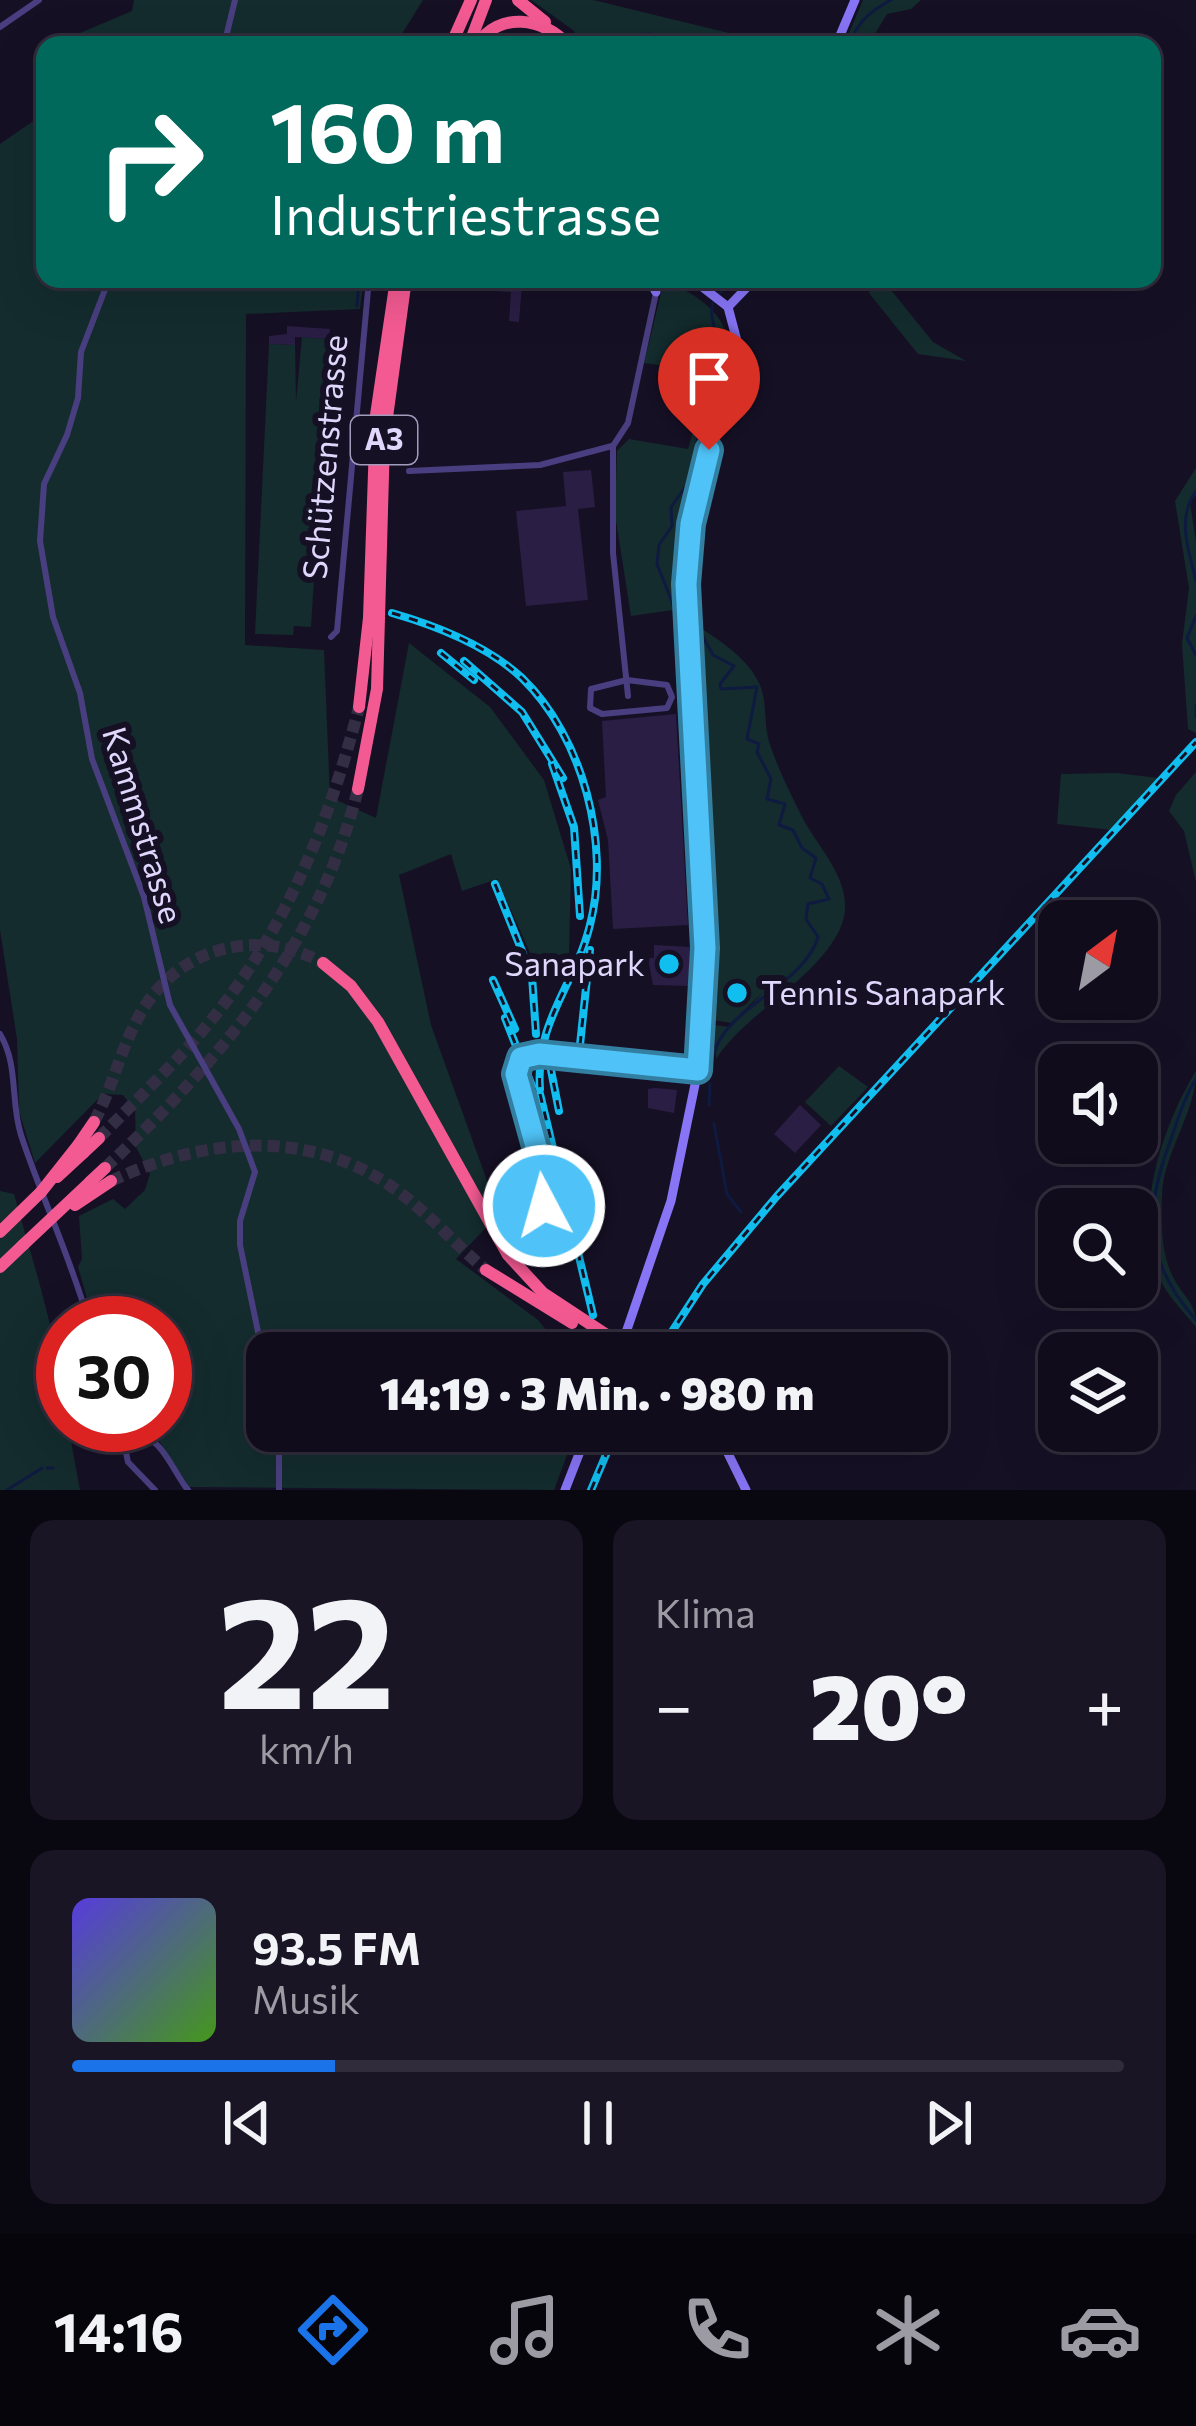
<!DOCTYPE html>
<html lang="de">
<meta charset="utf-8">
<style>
body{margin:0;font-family:Commissioner,sans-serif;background:#191525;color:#f1f3f6;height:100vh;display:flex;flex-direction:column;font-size:45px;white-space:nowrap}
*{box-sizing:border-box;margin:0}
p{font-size:39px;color:#9c9ba3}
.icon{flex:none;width:66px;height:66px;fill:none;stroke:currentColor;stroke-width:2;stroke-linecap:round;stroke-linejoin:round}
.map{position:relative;height:1490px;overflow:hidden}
.side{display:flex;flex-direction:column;gap:30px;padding:30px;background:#09070f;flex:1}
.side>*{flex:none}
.hud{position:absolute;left:36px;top:36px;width:1125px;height:252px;border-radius:24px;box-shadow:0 12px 48px #0002,0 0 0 3px #302c3b;background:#00695c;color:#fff;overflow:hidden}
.needle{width:78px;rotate:32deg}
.buttons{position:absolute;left:1038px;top:900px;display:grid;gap:24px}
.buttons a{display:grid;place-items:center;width:120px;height:120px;border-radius:24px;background:#100c1c;box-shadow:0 12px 48px #0002,0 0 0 3px #302c3b;font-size:60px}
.speed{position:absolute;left:36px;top:1296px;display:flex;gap:24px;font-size:60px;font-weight:700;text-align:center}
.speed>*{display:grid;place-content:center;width:156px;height:156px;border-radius:50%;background:#100c1c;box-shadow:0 12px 48px #0002,0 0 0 3px #302c3b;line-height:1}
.speed .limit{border:18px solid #d22;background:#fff;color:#111}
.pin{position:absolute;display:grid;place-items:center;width:102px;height:102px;color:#fff;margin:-123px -51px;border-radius:50% 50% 50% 0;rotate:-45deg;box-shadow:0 0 12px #0007}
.pin .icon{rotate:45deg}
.me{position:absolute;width:132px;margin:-66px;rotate:354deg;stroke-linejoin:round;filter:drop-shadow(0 0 9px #0008)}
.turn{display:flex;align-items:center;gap:42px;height:252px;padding:0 36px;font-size:54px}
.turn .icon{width:156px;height:156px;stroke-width:2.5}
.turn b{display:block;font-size:84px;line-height:102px}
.big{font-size:90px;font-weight:800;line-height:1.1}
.side .tile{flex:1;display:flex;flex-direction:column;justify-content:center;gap:18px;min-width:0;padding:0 42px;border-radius:24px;background:#191525}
.side .dial{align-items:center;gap:0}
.dial b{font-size:156px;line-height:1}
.song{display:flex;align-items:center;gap:36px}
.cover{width:144px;height:144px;border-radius:18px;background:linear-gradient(135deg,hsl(250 70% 55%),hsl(100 70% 35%))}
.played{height:12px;border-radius:6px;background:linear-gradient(90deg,#1a73e8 25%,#302c3b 25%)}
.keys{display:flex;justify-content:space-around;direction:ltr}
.heat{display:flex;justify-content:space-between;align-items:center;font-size:66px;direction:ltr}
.side .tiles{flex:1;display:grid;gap:30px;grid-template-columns:1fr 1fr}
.tile:last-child{grid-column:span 2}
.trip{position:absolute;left:246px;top:1332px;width:702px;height:120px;border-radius:24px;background:#100c1c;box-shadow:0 12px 48px #0002,0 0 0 3px #302c3b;font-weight:800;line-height:120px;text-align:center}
.menu{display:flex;height:192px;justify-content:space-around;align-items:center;background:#06050b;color:#9c9ba3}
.menu .icon{width:84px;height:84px}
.menu .active{color:#1a73e8}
.menu b{font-size:54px;color:#f1f3f6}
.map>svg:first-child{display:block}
</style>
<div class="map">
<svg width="1196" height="1490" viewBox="0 0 1196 1490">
<rect width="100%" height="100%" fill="#161025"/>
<g fill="#142c2e">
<path d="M 134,0 L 423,0 L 395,45 L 70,45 L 66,39 L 132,11 Z"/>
<path d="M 531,0 L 593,0 L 778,45 L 583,45 L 573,30 Z"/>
<path d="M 863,0 L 921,0 L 911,9 L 887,14 L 868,45 L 844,45 Z"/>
<path d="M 45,113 L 45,279 L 364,279 L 360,309 L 246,314 L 245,645 L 324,650 L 330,797 L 376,818 L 409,643 L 490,707 L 544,780 L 571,869 L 569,954 L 536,966 L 497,879 L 462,891 L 451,854 L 399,875 L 431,1025 L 499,1214 L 456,1259 L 538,1320 L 564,1353 L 267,1353 L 267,1431 L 576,1431 L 554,1490 L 189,1487 L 158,1439 L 134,1425 L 165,1425 L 165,1323 L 94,1323 L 78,1267 L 82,1259 L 79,1216 L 113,1199 L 125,1209 L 145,1190 L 150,1174 L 136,1147 L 135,1110 L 123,1095 L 103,1094 L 35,1163 L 19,1111 L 17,1039 L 0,930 L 0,144 Z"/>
<path d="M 872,279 L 882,279 L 933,342 L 966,361 L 918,354 L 869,293 Z"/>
<path d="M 664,281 C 687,289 720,308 726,334 C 734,372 700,449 691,489 C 681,529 681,569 680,609 L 631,616 L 615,514 L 617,451 L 629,439 L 688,449 L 710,372 L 644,363 Z"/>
<path d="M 302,337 L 329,339 L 311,627 L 294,626 L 293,635 L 255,634 L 269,344 L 295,345 L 296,402 Z"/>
<path d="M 1196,468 L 1196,495 L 1190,503 L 1196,542 L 1196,733 L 1188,729 L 1182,644 L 1189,588 L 1175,501 Z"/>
<path d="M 699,627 C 722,642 747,658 759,683 C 767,699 764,721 768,738 C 775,763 790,792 801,815 C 819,851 862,888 838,933 C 810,984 748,1011 716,1059 L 714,1025 L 731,1027 L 765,990 L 731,1023 L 714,1020 L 716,950 Z"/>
<path d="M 1196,772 L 1196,882 L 1184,831 L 1169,811 L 1176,795 Z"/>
<path d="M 1117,773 L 1158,778 L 1112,830 L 1057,824 L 1061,774 Z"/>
<path d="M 839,1066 L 868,1087 L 831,1126 L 805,1102 Z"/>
<path d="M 1196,1071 C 1196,1114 1163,1152 1162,1196 C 1161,1222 1161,1256 1174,1279 C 1185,1299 1196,1302 1196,1327 C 1185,1313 1170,1299 1162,1283 C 1130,1221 1162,1126 1196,1071 Z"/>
<path d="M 0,1191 L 14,1194 C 34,1268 63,1348 63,1425 L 68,1425 L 80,1490 L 0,1490 Z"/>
</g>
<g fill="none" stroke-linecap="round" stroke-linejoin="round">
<g stroke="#0e1a40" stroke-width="3">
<path d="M 626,45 L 630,35 L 652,34 L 663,43 L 696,45"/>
<path d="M 700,45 L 710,45"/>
<path d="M 730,45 L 736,45"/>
<path d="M 743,45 L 752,45"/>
<path d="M 852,45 C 853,24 874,9 891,0"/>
<path d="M 720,293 L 729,279"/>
<path d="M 357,306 L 359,279"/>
<path d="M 696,453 C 697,423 712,395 720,368 C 727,345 705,323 714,300"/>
<path d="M 1196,491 C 1176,519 1189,551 1196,581"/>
<path d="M 674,607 L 657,564 L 659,545 L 672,526 L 671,507 L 691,479 L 693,467"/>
<path d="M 1196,616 L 1187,638 L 1196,655"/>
<path d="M 702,635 L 713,655 L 734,666 L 720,684 L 721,689 L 757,687 L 747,739 L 759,744 L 757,752 L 771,779 L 767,799 L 785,804 L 779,825 L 793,830 L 802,848 L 816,858 L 810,878 L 822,884 L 829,899 L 808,904 L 806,919 L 818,937 C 804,986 725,1007 714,1054"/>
<path d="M 1196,705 L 1196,717"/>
<path d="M 1196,1079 C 1184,1098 1178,1119 1171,1139 C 1144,1211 1143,1260 1196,1320"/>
<path d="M 709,1105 L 710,1084"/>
<path d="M 714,1124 L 727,1194 L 741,1212"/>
<path d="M 47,1468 L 53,1468"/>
<path d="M 7,1490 L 42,1468"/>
</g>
</g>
<g fill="#2a1e44">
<path d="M 467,279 L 522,283 L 519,322 L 509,321 L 511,292 L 467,289 Z"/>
<path d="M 287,326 L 330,329 L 329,339 L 295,337 L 295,345 L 269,344 L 269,336 L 287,334 Z"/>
<path d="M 591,470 L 595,507 L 578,509 L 588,600 L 526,606 L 516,511 L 566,506 L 563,472 Z"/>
<path d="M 676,714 L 688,925 L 613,929 L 608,840 L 598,800 L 606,797 L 602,721 Z"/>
<path d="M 654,945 L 690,947 L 689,986 L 653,985 L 648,958 L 654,958 Z"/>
<path d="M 655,1088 L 677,1090 L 674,1113 L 648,1108 L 648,1089 Z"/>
<path d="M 800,1105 L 821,1125 L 795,1153 L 774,1134 Z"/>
</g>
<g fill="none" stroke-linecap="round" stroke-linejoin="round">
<g stroke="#342e45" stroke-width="12" stroke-dasharray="12 6" stroke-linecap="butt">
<path d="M 94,1122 C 112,1089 120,1051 138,1018 C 174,949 255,925 323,963"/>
<path d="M 99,1138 C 136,1100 175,1064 209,1023 C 286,929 329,824 359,707"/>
<path d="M 105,1168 C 220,1060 319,946 358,789"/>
<path d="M 111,1181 C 202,1138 309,1127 395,1189 C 428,1213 455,1244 486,1270"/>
</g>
<g stroke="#493f80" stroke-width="6">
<path d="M 0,27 L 39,0"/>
<path d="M 224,45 L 235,0"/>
<path d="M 109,279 L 81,352 L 78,398 L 67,435 L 44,484 L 40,541 L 53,617 L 80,693 L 92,759 L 144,897 L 170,1005 L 239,1129 L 255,1172 L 240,1221 L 240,1245 L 267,1375"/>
<path d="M 409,471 L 540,465 L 612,446"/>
<path d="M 331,637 L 337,631 L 369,279"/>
<path d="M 627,680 L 667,685 L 672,697 L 667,708 L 602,714 L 590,708 L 591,689 Z"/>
<path d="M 628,696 L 613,553 L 613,446 L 628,423 L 659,279"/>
<path d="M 0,1034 C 19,1066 10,1101 21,1135 C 42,1199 71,1258 89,1323"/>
<path d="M 518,1214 L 547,1205 L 550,1197 L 516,1074 L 521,1058 L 539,1054 L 698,1070"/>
<path d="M 129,1425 L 134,1437"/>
<path d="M 279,1431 L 279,1490"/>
<path d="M 134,1437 C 161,1432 172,1471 188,1490"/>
<path d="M 134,1437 L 125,1448 L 128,1462 L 155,1490"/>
</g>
<g stroke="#8775f6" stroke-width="9">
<path d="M 836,45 L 855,0"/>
<path d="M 649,279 L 656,292"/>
<path d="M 728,307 L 755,279"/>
<path d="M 619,1353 L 671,1201 L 698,1070 L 704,1015 L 704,911 L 687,561 L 698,489 L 737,341 L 728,307 L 692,279"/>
<path d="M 717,1431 L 746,1490"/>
<path d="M 565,1490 L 588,1431"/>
</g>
<g stroke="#f45a92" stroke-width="12">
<path d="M 518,0 L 545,22"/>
<path d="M 451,45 L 471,0"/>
<path d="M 469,45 L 486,0"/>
<path d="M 477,45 C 499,11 543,17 568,45"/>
<path d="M 359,707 L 369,618 L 376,415 L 396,279"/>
<path d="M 358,789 L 377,689 L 384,439 L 406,279"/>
<path d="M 323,963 L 351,986 L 378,1022 L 508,1255 L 543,1293 L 622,1345"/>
<path d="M 79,1144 L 94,1122"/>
<path d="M 83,1153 L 99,1138"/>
<path d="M 90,1182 L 105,1168"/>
<path d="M 75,1205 L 111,1181"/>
<path d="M 0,1232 L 41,1192"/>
<path d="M 0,1267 L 23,1245"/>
<path d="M 486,1270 L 572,1323"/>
</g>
<g stroke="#10beef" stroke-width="8">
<g id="rail">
<path d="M 392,613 C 437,626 488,646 522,678 C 583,737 611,844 590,925 C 575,986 535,1020 540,1089"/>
<path d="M 441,653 L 474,680"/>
<path d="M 464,661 L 522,712 L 563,778"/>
<path d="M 552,764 L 574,827 L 580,916"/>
<path d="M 495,884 L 532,976 L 536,1034"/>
<path d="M 493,980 L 515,1029"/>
<path d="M 505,1018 L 532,1086"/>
<path d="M 580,1045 L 590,950"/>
<path d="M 550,1065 L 559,1111"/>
<path d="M 540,1094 L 593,1315"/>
<path d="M 658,1353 L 703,1284 L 777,1196 L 1196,742"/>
<path d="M 591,1490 L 616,1431"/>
</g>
</g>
<use href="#rail" stroke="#161025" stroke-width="3" stroke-dasharray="9" stroke-linecap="butt"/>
<g stroke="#f45a92" stroke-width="12">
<path d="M 57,1177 L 83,1153"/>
<path d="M 41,1192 L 79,1144"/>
<path d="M 23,1245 L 90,1182"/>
</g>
</g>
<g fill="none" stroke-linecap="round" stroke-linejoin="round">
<g stroke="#337fa1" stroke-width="30">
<path id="route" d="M 544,1206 L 550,1197 L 516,1074 L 521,1058 L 539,1054 L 698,1070 L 705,948 L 686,584 L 691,524 L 709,450"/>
</g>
<use href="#route" stroke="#4fc3f7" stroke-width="21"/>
</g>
<g fill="#10beef" stroke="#161025" stroke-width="4.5">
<circle cx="669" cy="964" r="12"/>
<circle cx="737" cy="993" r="12"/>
</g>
<g text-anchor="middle" stroke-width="12" stroke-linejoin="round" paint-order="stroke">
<rect fill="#161025" stroke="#a39bbc" stroke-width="3" x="351" y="416" width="66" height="48" rx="9"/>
<g font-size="30" font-weight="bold" fill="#e0d7fc">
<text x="384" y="450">A3</text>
</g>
<g font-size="33" fill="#e0d7fc" stroke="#161025">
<text transform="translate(325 457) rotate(-85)" y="12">Schützenstrasse</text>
<text transform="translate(143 825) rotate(73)" y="12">Kammstrasse</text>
</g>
<g font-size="33" fill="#e0d7fc" stroke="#161025" text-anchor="end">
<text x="645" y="976">Sanapark</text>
<text x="761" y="1005" text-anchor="start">Tennis Sanapark</text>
</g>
</g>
</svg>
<div class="buttons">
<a><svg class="needle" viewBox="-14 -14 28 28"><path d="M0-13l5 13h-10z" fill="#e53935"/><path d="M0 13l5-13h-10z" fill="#9c9ba3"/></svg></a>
<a><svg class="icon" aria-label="sound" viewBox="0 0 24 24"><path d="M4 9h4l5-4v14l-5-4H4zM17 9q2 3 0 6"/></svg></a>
<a><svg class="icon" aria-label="search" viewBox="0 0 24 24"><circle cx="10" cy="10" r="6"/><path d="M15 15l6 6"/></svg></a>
<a><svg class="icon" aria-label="layers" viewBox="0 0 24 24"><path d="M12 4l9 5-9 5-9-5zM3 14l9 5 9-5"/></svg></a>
</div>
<div class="speed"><div class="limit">30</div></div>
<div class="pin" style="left:709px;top:450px;background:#d93025"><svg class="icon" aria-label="arrive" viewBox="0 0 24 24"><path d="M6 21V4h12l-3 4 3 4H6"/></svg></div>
<svg class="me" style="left:544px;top:1206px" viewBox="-20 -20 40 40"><circle r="17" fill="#4fc3f7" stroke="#fff" stroke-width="3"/><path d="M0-11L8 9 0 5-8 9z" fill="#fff"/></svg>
<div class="trip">14:19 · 3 Min. · 980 m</div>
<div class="hud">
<div class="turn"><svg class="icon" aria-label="right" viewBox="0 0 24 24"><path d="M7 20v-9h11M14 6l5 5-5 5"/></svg><div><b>160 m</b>Industriestrasse</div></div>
</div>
</div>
<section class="side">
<div class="tiles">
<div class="tile dial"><b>22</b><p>km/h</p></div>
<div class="tile"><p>Klima</p>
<div class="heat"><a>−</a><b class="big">20°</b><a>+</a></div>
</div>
<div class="tile">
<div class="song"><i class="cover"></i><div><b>93.5 FM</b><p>Musik</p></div></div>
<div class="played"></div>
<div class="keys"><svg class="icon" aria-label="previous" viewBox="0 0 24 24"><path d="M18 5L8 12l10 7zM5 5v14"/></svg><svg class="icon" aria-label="pause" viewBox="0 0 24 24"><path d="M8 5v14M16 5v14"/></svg><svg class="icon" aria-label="next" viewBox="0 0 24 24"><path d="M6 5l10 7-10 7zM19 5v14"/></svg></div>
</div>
</div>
</section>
<nav class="menu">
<b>14:16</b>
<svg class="icon active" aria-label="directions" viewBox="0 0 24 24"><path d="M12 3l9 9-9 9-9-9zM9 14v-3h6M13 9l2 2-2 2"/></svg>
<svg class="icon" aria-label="music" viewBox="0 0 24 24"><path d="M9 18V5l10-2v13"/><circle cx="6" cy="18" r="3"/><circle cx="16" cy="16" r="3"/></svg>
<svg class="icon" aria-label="phone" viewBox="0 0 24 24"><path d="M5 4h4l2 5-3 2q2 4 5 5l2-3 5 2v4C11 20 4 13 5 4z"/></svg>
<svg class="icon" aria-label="climate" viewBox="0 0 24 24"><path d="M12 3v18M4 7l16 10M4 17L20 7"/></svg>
<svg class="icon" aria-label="car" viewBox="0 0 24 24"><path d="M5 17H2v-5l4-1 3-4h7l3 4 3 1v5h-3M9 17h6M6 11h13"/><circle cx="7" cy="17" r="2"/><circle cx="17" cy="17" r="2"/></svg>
</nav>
